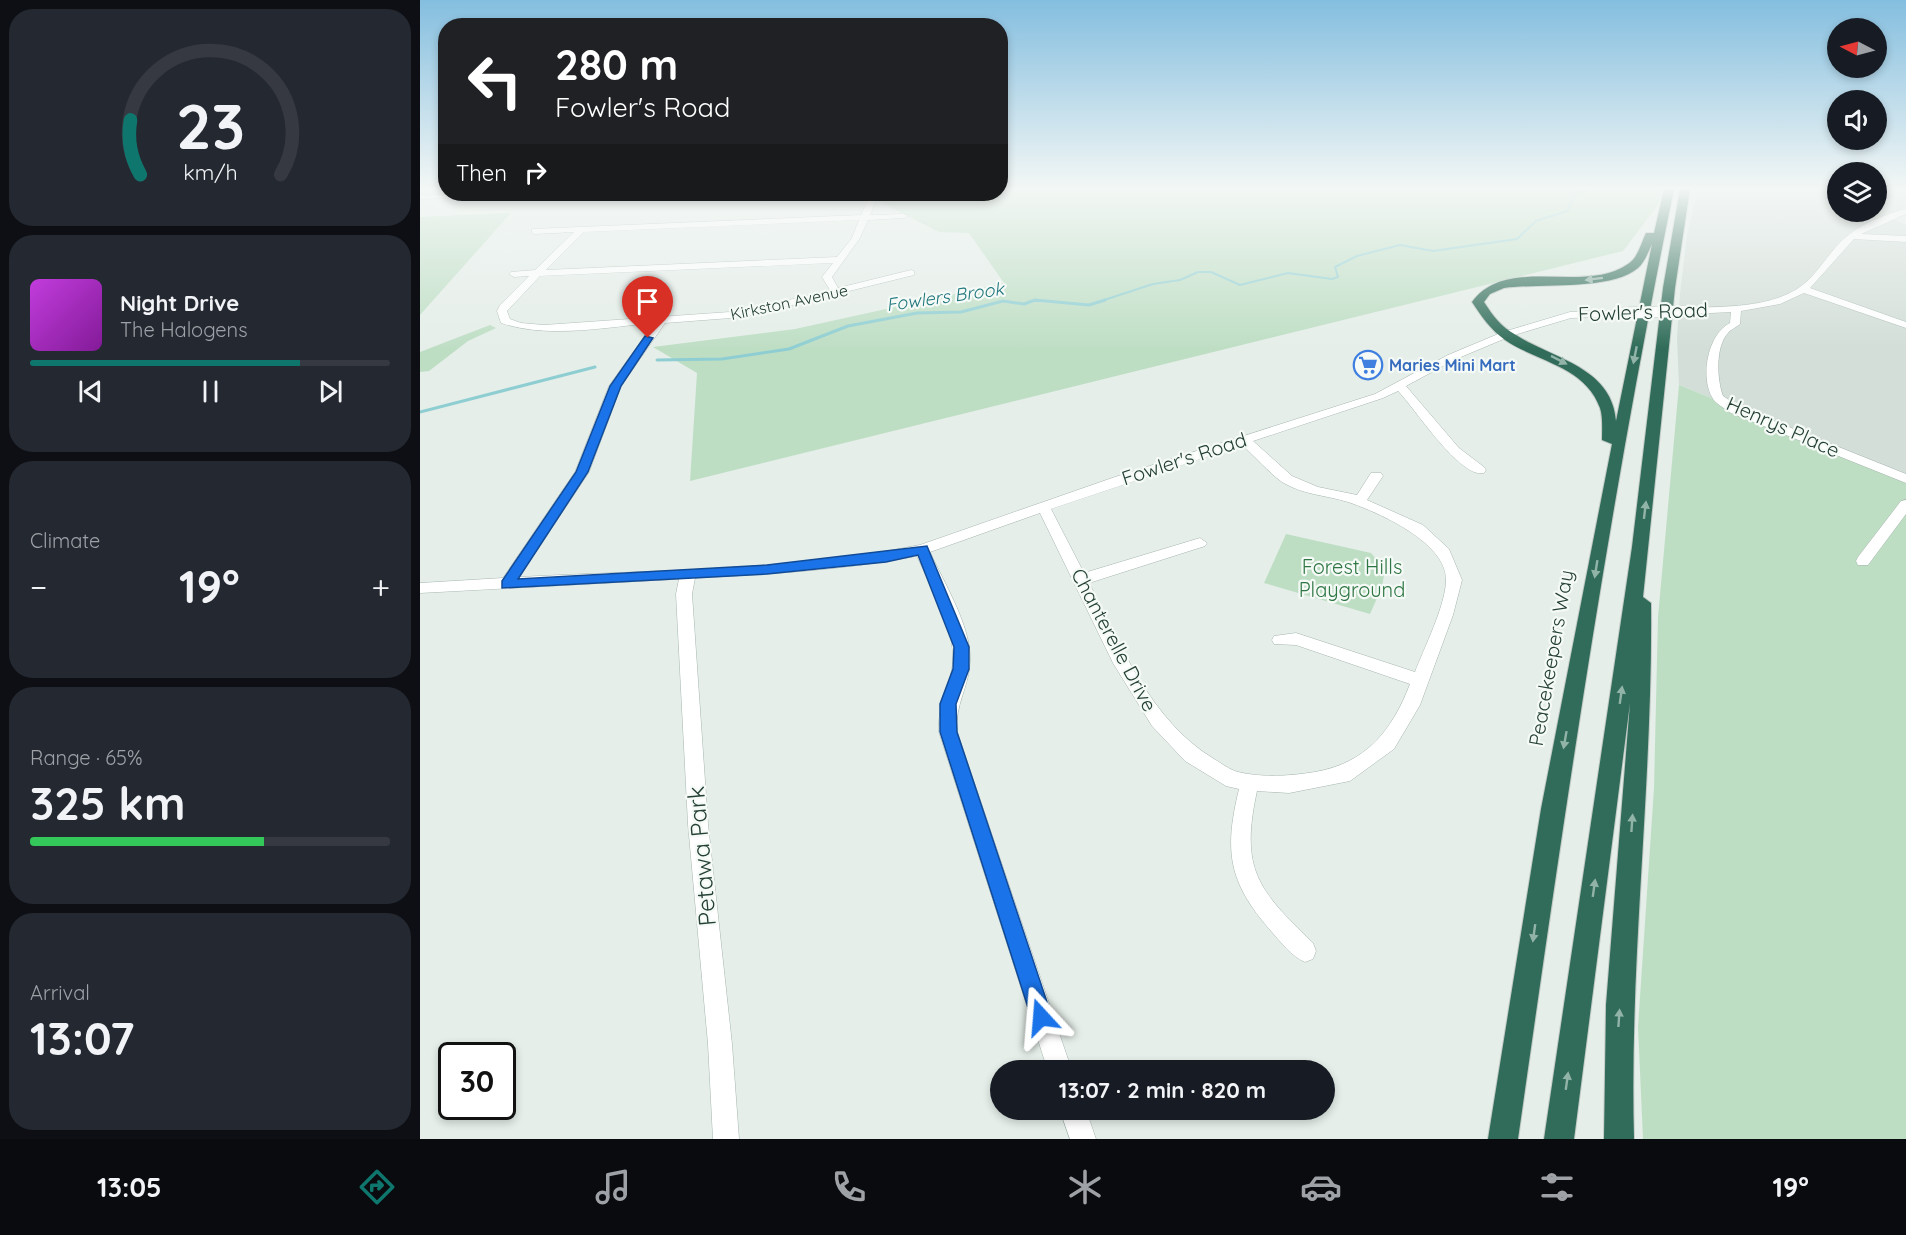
<!DOCTYPE html>
<meta charset="utf-8">
<style>
body{margin:0;font-family:Quicksand,sans-serif;background:#242831;color:#f1f3f6;height:100vh;display:flex;flex-direction:column;font-size:22px;white-space:nowrap}
*{box-sizing:border-box;margin:0}
p{font-size:20px;color:#9ea1a6}
.icon{flex:none;width:33px;height:33px;fill:none;stroke:currentColor;stroke-width:2;stroke-linecap:round;stroke-linejoin:round}
.map{position:relative;flex:1;overflow:hidden}
.drawer{display:flex;flex-direction:column;gap:9px;padding:9px;background:#0d0f14;width:420px}
.drawer>*{flex:none}
.top-card{position:absolute;left:18px;top:18px;width:570px;height:183px;border-radius:24px;box-shadow:0 3px 9px #0003;background:#202124;color:#fff;overflow:hidden}
.needle{width:39px;rotate:276deg}
.buttons{position:absolute;left:1407px;top:18px;display:grid;gap:12px}
.buttons a{display:grid;place-items:center;width:60px;height:60px;border-radius:50%;background:#171b24;box-shadow:0 3px 9px #0003;font-size:30px}
.speed{position:absolute;left:18px;top:1042px;display:flex;gap:12px;font-size:30px;font-weight:700;text-align:center}
.speed>*{display:grid;place-content:center;width:78px;height:78px;border-radius:50%;background:#171b24;box-shadow:0 3px 9px #0003;line-height:1}
.speed .limit{border:3px solid #111;border-radius:9px;background:#fff;color:#111}
.pin{position:absolute;display:grid;place-items:center;width:51px;height:51px;color:#fff;margin:-62px -26px;border-radius:50% 50% 50% 0;rotate:-45deg;box-shadow:0 0 6px #0007}
.pin .icon{rotate:45deg}
.me{position:absolute;width:66px;margin:-33px;rotate:341deg;stroke-linejoin:round;filter:drop-shadow(0 0 4px #0008)}
.turn{display:flex;align-items:center;gap:21px;height:126px;padding:0 18px;font-size:27px}
.turn .icon{width:78px;height:78px;stroke-width:2.5}
.turn b{display:block;font-size:42px;line-height:51px}
.then{display:flex;align-items:center;height:57px;padding:0 18px;background:#0003;gap:12px;font-size:22px}
.big{font-size:45px;font-weight:800;line-height:1.1}
.drawer .widget{flex:1;display:flex;flex-direction:column;justify-content:center;gap:9px;min-width:0;padding:0 21px;border-radius:24px;background:#242831}
.drawer .dial{align-items:center;gap:0}
.dial svg{height:156px;overflow:visible;fill:none;stroke:#363941;stroke-width:7;stroke-linecap:round;text-anchor:middle}
.dial text{fill:#f1f3f6;stroke:none}
.song{display:flex;align-items:center;gap:18px}
.cover{width:72px;height:72px;border-radius:9px;background:linear-gradient(135deg,hsl(290 70% 55%),hsl(290 70% 35%))}
.played{height:6px;border-radius:3px;background:linear-gradient(90deg,#0f766e 75%,#363941 75%)}
.keys{display:flex;justify-content:space-around;direction:ltr}
.heat{display:flex;justify-content:space-between;align-items:center;font-size:33px;direction:ltr}
.charge{height:9px;border-radius:4px;background:linear-gradient(90deg,#34c759 65%,#363941 0)}
.trip{position:absolute;left:570px;top:1060px;width:345px;height:60px;border-radius:30px;background:#171b24;box-shadow:0 3px 9px #0003;font-weight:800;line-height:60px;text-align:center}
.dock{display:flex;height:96px;justify-content:space-around;align-items:center;background:#090b0e;color:#9ea1a6}
.dock .icon{width:42px;height:42px}
.dock .active{color:#0f766e}
.dock b{font-size:27px;color:#f1f3f6}
main{display:flex;flex:1;min-height:0}
.map>svg:first-child{display:block}
</style>
<main>
<section class="drawer">
<div class="widget dial"><svg viewBox="0 0 100 80">
<path d="M14 69A42 42 0 1 1 86 69"/>
<path d="M14 69A42 42 0 0 1 9 41" stroke="#0f766e"/>
<text x="50" y="56" font-size="32" font-weight="700">23</text>
<text x="50" y="72" font-size="11">km/h</text>
</svg></div>
<div class="widget">
<div class="song"><i class="cover"></i><div><b>Night Drive</b><p>The Halogens</p></div></div>
<div class="played"></div>
<div class="keys"><svg class="icon" aria-label="previous" viewBox="0 0 24 24"><path d="M18 5L8 12l10 7zM5 5v14"/></svg><svg class="icon" aria-label="pause" viewBox="0 0 24 24"><path d="M8 5v14M16 5v14"/></svg><svg class="icon" aria-label="next" viewBox="0 0 24 24"><path d="M6 5l10 7-10 7zM19 5v14"/></svg></div>
</div>
<div class="widget"><p>Climate</p>
<div class="heat"><a>−</a><b class="big">19°</b><a>+</a></div>
</div>
<div class="widget"><p>Range · 65%</p><b class="big">325 km</b><div class="charge"></div></div>
<div class="widget"><p>Arrival</p><b class="big">13:07</b></div>
</section>
<div class="map">
<svg width="1486" height="1139" viewBox="0 0 1486 1139">
<rect width="100%" height="100%" fill="#e5eee9"/>
<path fill="#d3ded8" d="M 1278,189 L 1417,189 L 1418,212 L 1456,212 L 1457,189 L 1486,189 L 1486,208 L 1465,215 L 1486,225 L 1486,477 L 1259,385 L 1257,337 L 1260,294 L 1267,235 Z"/>
<g fill="#bedec4">
<path d="M 581,189 L 1243,189 L 1238,205 L 1203,251 L 270,481 L 277,373 L 233,347 L 375,329 L 584,283 L 549,233 L 519,232 L 450,197 L 580,194 Z"/>
<path d="M 91,213 L 0,315 L 0,217 Z"/>
<path d="M 70,325 L 76,328 L 48,341 L 9,371 L 0,372 L 0,352 Z"/>
<path d="M 1259,385 L 1486,477 L 1486,1139 L 1223,1139 L 1218,1027 L 1234,788 L 1238,617 Z"/>
<path d="M 866,534 L 951,553 L 965,569 L 962,587 L 950,614 L 844,583 Z"/>
</g>
<g fill="none" stroke-linecap="round" stroke-linejoin="round">
<g stroke="#8eced2" stroke-width="2">
<path d="M 612,301 L 619,301"/>
<path d="M 681,301 L 733,284 L 760,280 L 778,272 L 791,272 L 820,285 L 868,273 L 912,279 L 918,277 L 915,267 L 937,256 L 980,245 L 1013,251 L 1097,239 L 1116,221 L 1147,211 L 1156,194 L 1169,189"/>
</g>
<g stroke="#8eced2" stroke-width="3">
<path d="M 237,360 L 302,359 L 369,349 L 428,326 L 497,313 L 541,312 L 583,301 L 604,304 L 615,300 L 669,305 L 685,300"/>
<path d="M 0,412 L 175,367"/>
</g>
<g stroke="#a7b6af" stroke-width="1">
<g id="minor">
<path d="M 89,194 L 85,196 L 0,199 L 0,195 Z"/>
<path d="M 446,194 L 454,194 L 456,200 L 450,215 L 484,214 L 488,216 L 484,218 L 448,220 L 440,238 L 412,277 L 418,288 L 491,270 L 494,271 L 494,275 L 324,317 L 245,323 L 201,386 L 169,472 L 99,577 C 232,570 369,571 500,545 L 695,477 L 955,394 L 1028,355 L 1083,332 L 1150,312 L 1202,310 L 1207,313 L 1202,316 L 1151,318 L 1091,336 L 1036,359 L 986,386 L 1039,448 L 1064,467 L 1066,470 L 1064,473 C 1040,479 994,407 978,391 L 963,398 L 833,441 L 872,476 L 898,487 L 937,495 L 951,473 L 961,473 L 963,476 L 947,500 L 1003,525 L 1029,549 L 1042,580 L 1033,615 L 1000,705 L 974,749 L 930,781 L 869,793 L 837,791 C 820,869 837,889 893,943 L 896,951 L 893,959 L 885,962 C 871,956 861,942 851,931 C 808,882 804,851 819,789 L 806,786 L 765,761 L 732,726 L 693,663 L 620,513 L 510,552 C 524,583 551,626 550,660 C 550,685 534,706 537,732 L 652,1071 L 628,1071 L 519,732 C 517,709 528,691 532,669 C 539,635 511,587 497,556 C 424,570 349,574 275,578 L 272,594 L 288,824 L 312,1044 L 319,1139 L 293,1139 L 288,1044 L 268,824 L 256,594 L 259,579 L 0,593 L 0,583 L 83,578 L 155,472 L 189,386 L 234,323 C 185,327 129,339 81,323 L 77,311 L 80,305 L 109,276 L 94,277 L 89,274 L 91,272 L 115,270 L 154,232 L 115,234 L 112,233 L 112,229 L 441,215 L 448,200 ZM 439,220 L 432,238 L 417,257 L 126,270 L 164,232 ZM 413,263 L 402,277 L 410,290 L 324,311 L 124,325 L 101,323 L 90,319 L 87,311 L 120,276 ZM 822,445 C 835,456 848,472 862,482 C 883,495 906,495 928,502 C 958,512 1028,543 1026,581 C 1025,607 1004,648 995,672 L 876,633 L 854,636 L 852,640 L 854,644 L 876,645 L 990,684 C 972,731 946,763 895,772 C 870,776 843,778 818,772 C 810,770 801,763 794,759 C 731,721 701,646 669,583 L 785,546 L 787,543 L 780,538 L 664,573 L 631,509 Z"/>
<path d="M 1486,209 L 1486,214 L 1441,234 L 1486,236 L 1486,242 L 1434,239 L 1390,288 L 1486,322 L 1486,328 L 1384,293 L 1360,304 L 1321,311 L 1320,324 C 1317,327 1311,329 1308,333 C 1295,347 1297,380 1303,396 L 1319,407 L 1486,474 L 1486,483 L 1311,413 C 1305,408 1295,404 1292,397 C 1280,376 1288,334 1310,323 L 1311,312 L 1270,314 L 1265,311 L 1270,308 C 1306,306 1346,308 1377,289 C 1393,279 1403,262 1415,248 C 1433,227 1459,216 1486,209 Z"/>
<path d="M 1486,500 L 1486,514 L 1448,565 L 1438,565 L 1436,561 L 1438,557 L 1481,501 Z"/>
<path d="M 640,1110 L 666,1110 L 676,1139 L 650,1139 Z"/>
</g>
</g>
<g stroke="#c2cac6" stroke-width="2">
<g id="highway">
<path d="M 1244,189 L 1254,189 C 1189,503 1143,822 1098,1139 L 1068,1139 L 1121,809 L 1192,444 L 1182,440 C 1182,430 1183,417 1180,408 C 1165,366 1117,362 1085,340 C 1070,329 1062,317 1052,302 C 1087,254 1164,295 1208,264 C 1218,258 1221,243 1226,233 L 1234,233 ZM 1232,244 L 1196,421 C 1192,367 1133,359 1096,335 C 1081,327 1073,316 1064,302 L 1070,294 L 1084,288 C 1119,283 1191,291 1218,268 C 1225,262 1228,252 1232,244 Z"/>
<path d="M 1260,189 L 1270,189 L 1255,288 L 1223,597 L 1231,603 C 1233,782 1209,960 1214,1139 L 1184,1139 L 1186,1005 L 1210,703 L 1154,1139 L 1124,1139 L 1212,547 L 1243,288 Z"/>
</g>
</g>
<use href="#minor" fill="#fff" fill-rule="evenodd"/>
<use href="#highway" fill="#306c59" fill-rule="evenodd"/>
<g stroke="#a7b6af" stroke-width="12" stroke-linecap="butt">
<path id="minor-bridge" d="M 1202,313 L 1270,311"/>
</g>
<use href="#minor-bridge" stroke="#fff" stroke-width="11"/>
</g>
<defs><path id="oneway-solid" d="M-6-.8H1V-3.2L6.5 0L1 3.2V.8H-6Z" transform="scale(1.5)"/></defs>
<g fill="#92b3a8">
<use href="#oneway-solid" transform="translate(1174 279) rotate(173)"/>
<use href="#oneway-solid" transform="translate(1215 355) rotate(101)"/>
<use href="#oneway-solid" transform="translate(1139 360) rotate(27)"/>
<use href="#oneway-solid" transform="translate(1225 510) rotate(-83)"/>
<use href="#oneway-solid" transform="translate(1176 569) rotate(99)"/>
<use href="#oneway-solid" transform="translate(1201 695) rotate(-82)"/>
<use href="#oneway-solid" transform="translate(1145 740) rotate(100)"/>
<use href="#oneway-solid" transform="translate(1212 823) rotate(-86)"/>
<use href="#oneway-solid" transform="translate(1174 888) rotate(-82)"/>
<use href="#oneway-solid" transform="translate(1114 933) rotate(98)"/>
<use href="#oneway-solid" transform="translate(1199 1018) rotate(-86)"/>
<use href="#oneway-solid" transform="translate(1147 1081) rotate(-82)"/>
</g>
<linearGradient id="sky" x2="0" y2="1"><stop stop-color="#84bedf"/><stop offset="0.54" stop-color="#f3f7f5"/><stop offset="1" stop-color="#f3f7f5" stop-opacity="0"/></linearGradient>
<rect width="1486" height="349" fill="url(#sky)"/>
<path fill="#1a73e8" stroke="#114b97" stroke-width="1.5" d="M 225,336 L 233,338 L 201,386 L 168,472 L 98,579 L 347,565 L 507,546 L 549,647 L 549,669 L 536,704 L 537,732 L 632,1017 L 629,1025 L 621,1028 L 614,1025 L 611,1017 L 520,732 L 520,704 L 533,669 L 534,647 L 498,555 L 466,562 L 347,574 L 82,588 L 82,581 L 156,472 L 190,386 Z"/>
<defs>
<g id="supermarket-ring" transform="scale(1.5)"><circle r="9.5" fill="#f5faf7" stroke="#3f7fe0" stroke-width="1.5"/><path d="M-6-5.5h2.5l.6 2H6L4.5 2H-2.5L-4.4-4H-6ZM-1.5 3.2a1.3 1.3 0 1 0 .1 0ZM3 3.2a1.3 1.3 0 1 0 .1 0Z" fill="#3f7fe0"/></g>
</defs>
<g fill-rule="evenodd">
<use href="#supermarket-ring" x="948" y="365"/>
</g>
<g text-anchor="middle" stroke-width="4.5" stroke-linejoin="round" paint-order="stroke">
<g font-size="16" fill="#244035" stroke="#f5faf7">
<text transform="translate(369 302) rotate(-12)" y="6">Kirkston Avenue</text>
</g>
<g font-size="16" font-weight="bold" fill="#366cbe" stroke="#f5faf7" text-anchor="start">
<text x="969" y="371">Maries Mini Mart</text>
</g>
<g font-size="18" font-style="italic" fill="#1e757c" stroke="#f5faf7">
<text transform="translate(525 297) rotate(-8)" y="6">Fowlers Brook</text>
</g>
<g font-size="20" fill="#244035" stroke="#f5faf7">
<text transform="translate(1223 312) rotate(-2)" y="7">Fowler's Road</text>
<text transform="translate(1363 427) rotate(24)" y="7">Henrys Place</text>
<text transform="translate(764 459) rotate(-18)" y="7">Fowler's Road</text>
<text transform="translate(694 640) rotate(62)" y="7">Chanterelle Drive</text>
<text transform="translate(1131 658) rotate(-80)" y="7">Peacekeepers Way</text>
</g>
<g font-size="20" fill="#2e7643" stroke="#f5faf7">
<text x="932" y="574">Forest Hills<tspan x="932" dy="23">Playground</tspan></text>
</g>
<g font-size="24" fill="#244035" stroke="#f5faf7">
<text transform="translate(282 856) rotate(-95)" y="8">Petawa Park</text>
</g>
</g>
</svg>
<div class="buttons">
<a><svg class="needle" viewBox="-14 -14 28 28"><path d="M0-13l5 13h-10z" fill="#e53935"/><path d="M0 13l5-13h-10z" fill="#9ea1a6"/></svg></a>
<a><svg class="icon" aria-label="sound" viewBox="0 0 24 24"><path d="M4 9h4l5-4v14l-5-4H4zM17 9q2 3 0 6"/></svg></a>
<a><svg class="icon" aria-label="layers" viewBox="0 0 24 24"><path d="M12 4l9 5-9 5-9-5zM3 14l9 5 9-5"/></svg></a>
</div>
<div class="speed"><div class="limit">30</div></div>
<div class="pin" style="left:228px;top:338px;background:#d93025"><svg class="icon" aria-label="arrive" viewBox="0 0 24 24"><path d="M6 21V4h12l-3 4 3 4H6"/></svg></div>
<svg class="me" style="left:621px;top:1017px" viewBox="-20 -20 40 40"><path d="M0-17L14 15 0 8-14 15z" fill="#1a73e8" stroke="#fff" stroke-width="4"/></svg>
<div class="trip">13:07 · 2 min · 820 m</div>
<div class="top-card">
<div class="turn"><svg class="icon" aria-label="left" viewBox="0 0 24 24"><path d="M17 20v-9H6M10 6l-5 5 5 5"/></svg><div><b>280 m</b>Fowler's Road</div></div>
<div class="then">Then<svg class="icon" aria-label="right" viewBox="0 0 24 24"><path d="M7 20v-9h11M14 6l5 5-5 5"/></svg></div>
</div>
</div>
</main>
<nav class="dock">
<b>13:05</b>
<svg class="icon active" aria-label="directions" viewBox="0 0 24 24"><path d="M12 3l9 9-9 9-9-9zM9 14v-3h6M13 9l2 2-2 2"/></svg>
<svg class="icon" aria-label="music" viewBox="0 0 24 24"><path d="M9 18V5l10-2v13"/><circle cx="6" cy="18" r="3"/><circle cx="16" cy="16" r="3"/></svg>
<svg class="icon" aria-label="phone" viewBox="0 0 24 24"><path d="M5 4h4l2 5-3 2q2 4 5 5l2-3 5 2v4C11 20 4 13 5 4z"/></svg>
<svg class="icon" aria-label="climate" viewBox="0 0 24 24"><path d="M12 3v18M4 7l16 10M4 17L20 7"/></svg>
<svg class="icon" aria-label="car" viewBox="0 0 24 24"><path d="M5 17H2v-5l4-1 3-4h7l3 4 3 1v5h-3M9 17h6M6 11h13"/><circle cx="7" cy="17" r="2"/><circle cx="17" cy="17" r="2"/></svg>
<svg class="icon" aria-label="filters" viewBox="0 0 24 24"><path d="M4 7h16M4 17h16"/><circle cx="9" cy="7" r="2"/><circle cx="15" cy="17" r="2"/></svg>
<b>19°</b>
</nav>
